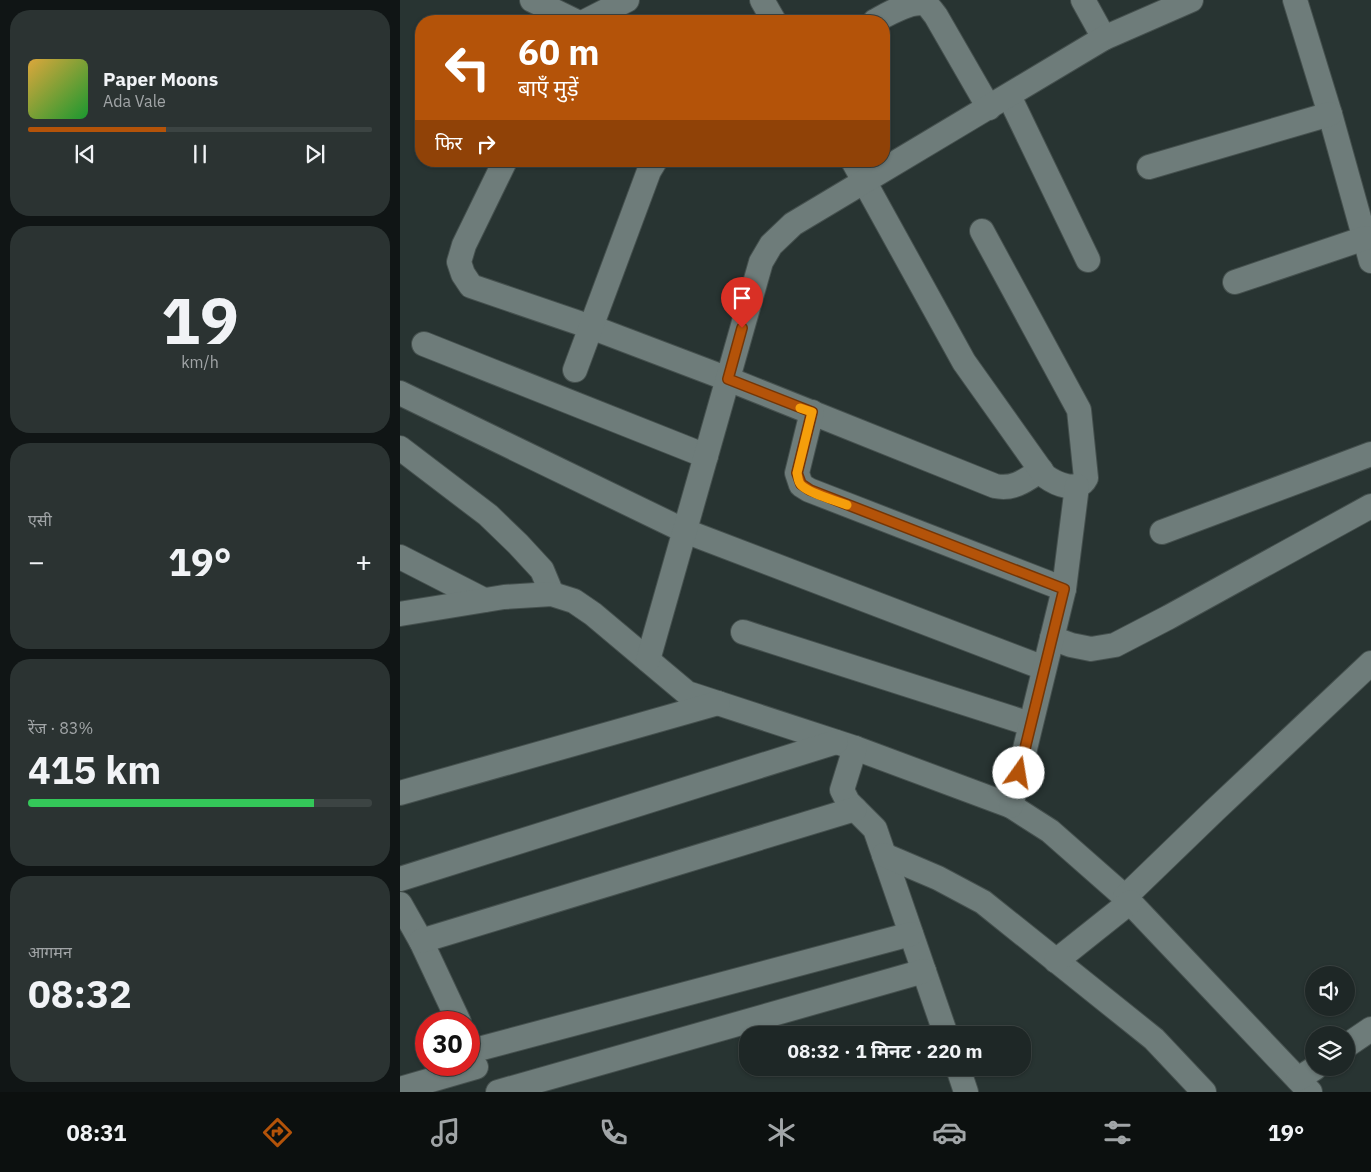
<!DOCTYPE html>
<html lang="hi">
<meta charset="utf-8">
<style>
body{margin:0;font-family:"IBM Plex Sans","Noto Sans Devanagari",sans-serif;background:#2b3332;color:#f1f3f6;height:100vh;display:flex;flex-direction:column;font-size:19px;white-space:nowrap}
*{box-sizing:border-box;margin:0}
p{font-size:16px;color:#a1a5a7}
.icon{flex:none;width:28px;height:28px;fill:none;stroke:currentColor;stroke-width:2;stroke-linecap:round;stroke-linejoin:round}
.map{position:relative;flex:1;overflow:hidden}
.drawer{display:flex;flex-direction:column;gap:10px;padding:10px;background:#101515;width:400px}
.drawer>*{flex:none}
.guide{position:absolute;left:15px;top:15px;width:475px;height:152px;border-radius:20px;box-shadow:0 1px 4px #0004,0 0 0 1px #3c4443;background:#b45309;color:#fff;overflow:hidden}
.tools{position:absolute;left:905px;top:966px;display:grid;gap:10px}
.tools a{display:grid;place-items:center;width:50px;height:50px;border-radius:50%;background:#1e2726;box-shadow:0 1px 4px #0004,0 0 0 1px #3c4443;font-size:25px}
.speed{position:absolute;left:15px;top:1011px;display:flex;gap:10px;font-size:25px;font-weight:700;text-align:center}
.speed>*{display:grid;place-content:center;width:65px;height:65px;border-radius:50%;background:#1e2726;box-shadow:0 1px 4px #0004,0 0 0 1px #3c4443;line-height:1}
.speed .limit{border:8px solid #d22;background:#fff;color:#111}
.pin{position:absolute;display:grid;place-items:center;width:42px;height:42px;color:#fff;margin:-51px -21px;border-radius:50% 50% 50% 0;rotate:-45deg;box-shadow:0 0 5px #0007}
.pin .icon{rotate:45deg}
.me{position:absolute;width:55px;margin:-28px;rotate:13deg;stroke-linejoin:round;filter:drop-shadow(0 0 4px #0008)}
.turn{display:flex;align-items:center;gap:18px;height:105px;padding:0 20px;font-size:22px}
.turn .icon{width:65px;height:65px;stroke-width:2.5}
.turn b{display:block;font-size:35px;line-height:42px}
.then{display:flex;align-items:center;height:48px;padding:0 20px;background:#0003;gap:10px;font-size:19px}
.big{font-size:38px;font-weight:700;line-height:1.1}
.drawer .tile{flex:1;display:flex;flex-direction:column;justify-content:center;gap:8px;min-width:0;padding:0 18px;border-radius:20px;background:#2b3332}
.drawer .dial{align-items:center;gap:0}
.dial b{font-size:65px;line-height:1}
.song{display:flex;align-items:center;gap:15px}
.cover{width:60px;height:60px;border-radius:8px;background:linear-gradient(135deg,hsl(40 70% 55%),hsl(130 70% 35%))}
.played{height:5px;border-radius:2px;background:linear-gradient(90deg,#b45309 40%,#3c4443 40%)}
.keys{display:flex;justify-content:space-around;direction:ltr}
.heat{display:flex;justify-content:space-between;align-items:center;font-size:28px;direction:ltr}
.charge{height:8px;border-radius:4px;background:linear-gradient(90deg,#34c759 83%,#3c4443 0)}
.trip{position:absolute;left:339px;top:1026px;width:292px;height:50px;border-radius:20px;background:#1e2726;box-shadow:0 1px 4px #0004,0 0 0 1px #3c4443;font-weight:700;line-height:50px;text-align:center}
.menu{display:flex;height:80px;justify-content:space-around;align-items:center;background:#0c100f;color:#a1a5a7}
.menu .icon{width:35px;height:35px}
.menu .active{color:#b45309}
.menu b{font-size:22px;color:#f1f3f6}
main{display:flex;flex:1;min-height:0}
.map>svg:first-child{display:block}
</style>
<main>
<section class="drawer">
<div class="tile">
<div class="song"><i class="cover"></i><div><b>Paper Moons</b><p>Ada Vale</p></div></div>
<div class="played"></div>
<div class="keys"><svg class="icon" aria-label="previous" viewBox="0 0 24 24"><path d="M18 5L8 12l10 7zM5 5v14"/></svg><svg class="icon" aria-label="pause" viewBox="0 0 24 24"><path d="M8 5v14M16 5v14"/></svg><svg class="icon" aria-label="next" viewBox="0 0 24 24"><path d="M6 5l10 7-10 7zM19 5v14"/></svg></div>
</div>
<div class="tile dial"><b>19</b><p>km/h</p></div>
<div class="tile"><p>एसी</p>
<div class="heat"><a>−</a><b class="big">19°</b><a>+</a></div>
</div>
<div class="tile"><p>रेंज · 83%</p><b class="big">415 km</b><div class="charge"></div></div>
<div class="tile"><p>आगमन</p><b class="big">08:32</b></div>
</section>
<div class="map">
<svg width="971" height="1092" viewBox="0 0 971 1092">
<rect width="100%" height="100%" fill="#283432"/>
<g fill="none" stroke-linecap="round" stroke-linejoin="round">
<g stroke="#45504e" stroke-width="26">
<g id="minor">
<path d="M 132,0 L 175,21"/>
<path d="M 362,0 L 374,21"/>
<path d="M 683,0 L 704,38"/>
<path d="M 895,0 L 930,114 L 971,261"/>
<path d="M 186,21 L 227,0"/>
<path d="M 475,21 C 488,14 511,0 525,4 C 529,6 533,12 536,16 L 589,108"/>
<path d="M 609,96 L 688,260"/>
<path d="M 105,161 L 64,245 L 59,262 L 63,274 L 71,286 L 191,327 L 328,379 L 595,486 C 614,490 626,480 641,470"/>
<path d="M 453,161 L 564,362 L 645,476 C 656,484 678,494 686,478 L 679,410 L 582,231"/>
<path d="M 749,167 L 930,114"/>
<path d="M 835,282 L 965,238"/>
<path d="M 24,344 L 306,456"/>
<path d="M 175,370 L 249,171 L 255,161"/>
<path d="M 0,393 L 285,531 L 644,668"/>
<path d="M 412,412 L 397,473 L 401,485 L 409,490 L 664,589"/>
<path d="M 0,448 L 88,515 L 118,544 L 142,570 L 152,594"/>
<path d="M 762,532 L 971,454"/>
<path d="M 0,557 L 84,600"/>
<path d="M 0,614 L 104,597 L 152,594 L 174,601 L 193,614 L 287,693 L 455,748 L 611,806 L 650,831 L 725,897 L 910,1092"/>
<path d="M 343,632 L 630,724"/>
<path d="M 652,638 L 671,645 L 691,649 L 715,645 L 769,617 L 971,506"/>
<path d="M 248,660 L 361,262 L 371,245 L 393,224 L 704,38 L 791,0"/>
<path d="M 455,748 L 442,790 L 448,802 L 475,829 L 546,1035"/>
<path d="M 0,793 L 318,703"/>
<path d="M 611,806 L 664,589 L 677,486"/>
<path d="M 484,855 L 538,878 L 583,902 L 754,1039 L 804,1092"/>
<path d="M 0,879 L 436,742"/>
<path d="M 725,897 L 814,811 L 971,663"/>
<path d="M 0,904 L 21,941 L 59,1022"/>
<path d="M 21,941 L 455,809"/>
<path d="M 656,961 L 730,902"/>
<path d="M 946,1046 L 971,1029"/>
<path d="M 71,1051 L 511,934"/>
<path d="M 558,1068 L 566,1092"/>
<path d="M 898,1079 L 915,1068"/>
<path d="M 0,1089 L 76,1067"/>
<path d="M 98,1092 L 524,971"/>
</g>
</g>
<use href="#minor" stroke="#6e7c7a" stroke-width="24"/>
</g>
<g fill="none" stroke-linecap="round" stroke-linejoin="round">
<g stroke="#753606" stroke-width="12">
<path id="route" d="M 342,328 L 328,379 L 412,412 L 397,473 L 401,484 L 410,490 L 664,589 L 619,773"/>
</g>
<use href="#route" stroke="#b45309" stroke-width="9"/>
<path stroke="#f59e0b" stroke-width="9" d="M 400,408 L 412,412 L 397,473 C 398,477 398,482 401,485 C 410,494 435,500 447,505"/>
</g>
</svg>
<div class="tools">
<a><svg class="icon" aria-label="sound" viewBox="0 0 24 24"><path d="M4 9h4l5-4v14l-5-4H4zM17 9q2 3 0 6"/></svg></a>
<a><svg class="icon" aria-label="layers" viewBox="0 0 24 24"><path d="M12 4l9 5-9 5-9-5zM3 14l9 5 9-5"/></svg></a>
</div>
<div class="speed"><div class="limit">30</div></div>
<div class="pin" style="left:342px;top:328px;background:#d93025"><svg class="icon" aria-label="arrive" viewBox="0 0 24 24"><path d="M6 21V4h12l-3 4 3 4H6"/></svg></div>
<svg class="me" style="left:619px;top:773px" viewBox="-20 -20 40 40"><circle r="19" fill="#fff"/><path d="M0-13L10 11 0 6-10 11z" fill="#b45309"/></svg>
<div class="trip">08:32 · 1 मिनट · 220 m</div>
<div class="guide">
<div class="turn"><svg class="icon" aria-label="left" viewBox="0 0 24 24"><path d="M17 20v-9H6M10 6l-5 5 5 5"/></svg><div><b>60 m</b>बाएँ मुड़ें</div></div>
<div class="then">फिर<svg class="icon" aria-label="right" viewBox="0 0 24 24"><path d="M7 20v-9h11M14 6l5 5-5 5"/></svg></div>
</div>
</div>
</main>
<nav class="menu">
<b>08:31</b>
<svg class="icon active" aria-label="directions" viewBox="0 0 24 24"><path d="M12 3l9 9-9 9-9-9zM9 14v-3h6M13 9l2 2-2 2"/></svg>
<svg class="icon" aria-label="music" viewBox="0 0 24 24"><path d="M9 18V5l10-2v13"/><circle cx="6" cy="18" r="3"/><circle cx="16" cy="16" r="3"/></svg>
<svg class="icon" aria-label="phone" viewBox="0 0 24 24"><path d="M5 4h4l2 5-3 2q2 4 5 5l2-3 5 2v4C11 20 4 13 5 4z"/></svg>
<svg class="icon" aria-label="climate" viewBox="0 0 24 24"><path d="M12 3v18M4 7l16 10M4 17L20 7"/></svg>
<svg class="icon" aria-label="car" viewBox="0 0 24 24"><path d="M5 17H2v-5l4-1 3-4h7l3 4 3 1v5h-3M9 17h6M6 11h13"/><circle cx="7" cy="17" r="2"/><circle cx="17" cy="17" r="2"/></svg>
<svg class="icon" aria-label="filters" viewBox="0 0 24 24"><path d="M4 7h16M4 17h16"/><circle cx="9" cy="7" r="2"/><circle cx="15" cy="17" r="2"/></svg>
<b>19°</b>
</nav>
